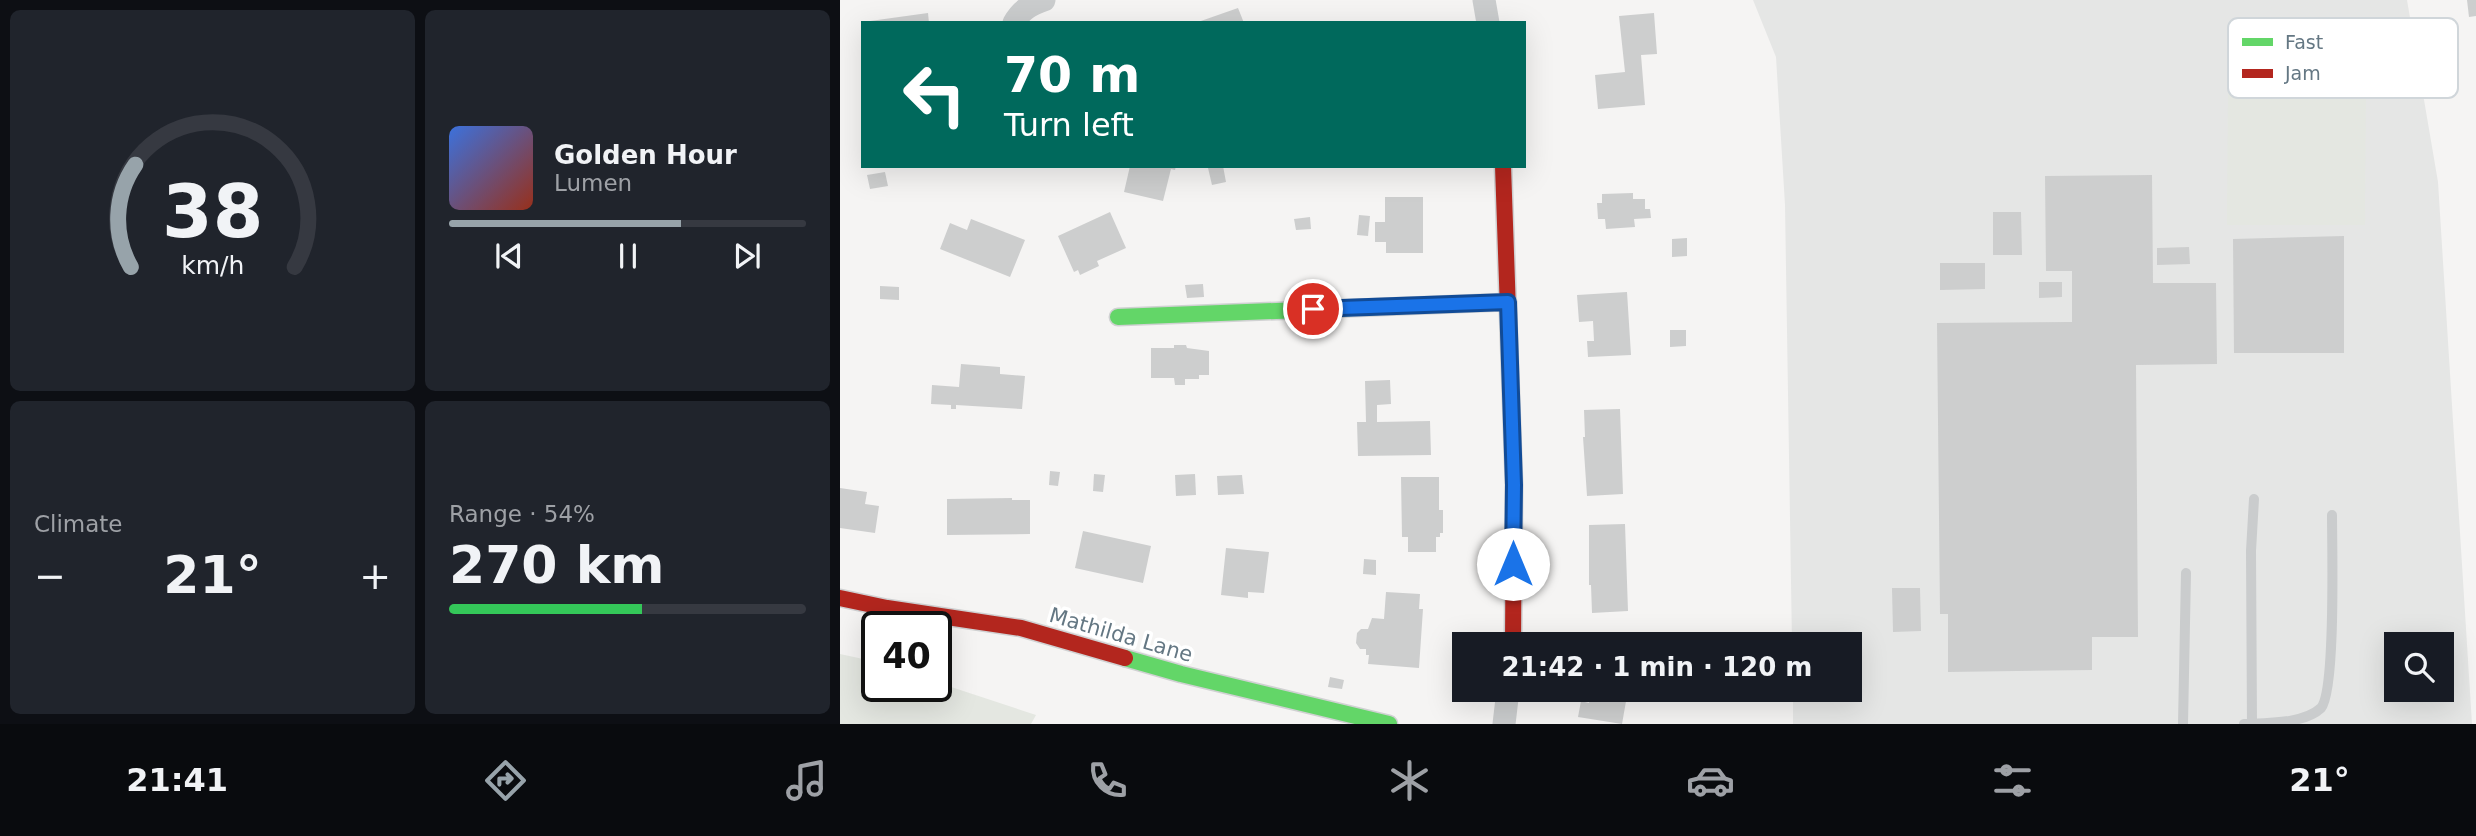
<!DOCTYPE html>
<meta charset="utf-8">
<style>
body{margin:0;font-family:"DejaVu Sans",sans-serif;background:#20242c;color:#f1f3f6;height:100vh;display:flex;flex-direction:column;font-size:26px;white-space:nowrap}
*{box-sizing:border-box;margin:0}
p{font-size:23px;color:#9ea1a6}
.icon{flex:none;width:38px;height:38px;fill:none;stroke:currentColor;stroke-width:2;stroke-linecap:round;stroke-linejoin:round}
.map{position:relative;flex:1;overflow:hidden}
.details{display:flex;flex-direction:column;gap:10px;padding:10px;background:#0d0f14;width:840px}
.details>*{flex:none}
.top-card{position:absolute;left:21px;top:21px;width:665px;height:147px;border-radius:0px;box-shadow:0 7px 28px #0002;background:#00695c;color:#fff;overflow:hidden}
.fabs{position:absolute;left:1544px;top:632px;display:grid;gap:14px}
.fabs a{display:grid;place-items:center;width:70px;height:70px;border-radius:0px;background:#171b24;box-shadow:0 7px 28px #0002;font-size:35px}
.speed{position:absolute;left:21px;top:611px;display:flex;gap:14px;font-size:35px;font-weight:700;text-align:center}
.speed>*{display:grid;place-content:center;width:91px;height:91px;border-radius:50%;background:#171b24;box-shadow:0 7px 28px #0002;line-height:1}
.speed .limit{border:4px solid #111;border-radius:10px;background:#fff;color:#111}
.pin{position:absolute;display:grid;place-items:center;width:60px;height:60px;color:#fff;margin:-30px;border:4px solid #fff;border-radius:50%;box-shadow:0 2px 7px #0007}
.me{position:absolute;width:77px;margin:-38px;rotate:0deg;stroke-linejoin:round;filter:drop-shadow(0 0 5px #0008)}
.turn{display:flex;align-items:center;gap:24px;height:147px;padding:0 28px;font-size:32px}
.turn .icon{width:91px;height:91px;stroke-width:2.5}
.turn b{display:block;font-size:49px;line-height:60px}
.big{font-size:52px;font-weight:700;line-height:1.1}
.details .widget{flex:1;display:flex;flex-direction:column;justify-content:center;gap:10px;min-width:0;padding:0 24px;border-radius:10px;background:#20242c}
.details .dial{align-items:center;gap:0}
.dial svg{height:182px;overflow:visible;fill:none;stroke:#363941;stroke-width:7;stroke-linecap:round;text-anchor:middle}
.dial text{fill:#f1f3f6;stroke:none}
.song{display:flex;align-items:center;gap:21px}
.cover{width:84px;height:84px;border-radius:10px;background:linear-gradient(135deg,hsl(220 70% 55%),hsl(10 70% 35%))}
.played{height:7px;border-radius:4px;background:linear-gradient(90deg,#97a3aa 65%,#363941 65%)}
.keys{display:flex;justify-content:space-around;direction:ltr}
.heat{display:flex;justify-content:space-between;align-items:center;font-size:38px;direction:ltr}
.charge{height:10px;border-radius:5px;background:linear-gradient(90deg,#34c759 54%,#363941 0)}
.details .tiles{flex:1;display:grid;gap:10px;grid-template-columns:repeat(2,1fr)}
.trip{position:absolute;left:612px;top:632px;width:410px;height:70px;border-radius:0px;background:#171b24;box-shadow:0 7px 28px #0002;font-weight:700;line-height:70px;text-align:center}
.menu{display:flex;height:112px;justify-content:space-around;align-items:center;background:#090b0e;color:#9ea1a6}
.menu .icon{width:49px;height:49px}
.menu .active{color:#97a3aa}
.menu b{font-size:32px;color:#f1f3f6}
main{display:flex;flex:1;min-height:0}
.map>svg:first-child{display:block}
</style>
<main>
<section class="details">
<div class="tiles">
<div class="widget dial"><svg viewBox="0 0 100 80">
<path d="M14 69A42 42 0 1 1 86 69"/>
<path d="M14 69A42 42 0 0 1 16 24" stroke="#97a3aa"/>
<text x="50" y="56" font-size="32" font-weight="700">38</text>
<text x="50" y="72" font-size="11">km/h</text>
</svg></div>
<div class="widget">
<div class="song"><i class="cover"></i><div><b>Golden Hour</b><p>Lumen</p></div></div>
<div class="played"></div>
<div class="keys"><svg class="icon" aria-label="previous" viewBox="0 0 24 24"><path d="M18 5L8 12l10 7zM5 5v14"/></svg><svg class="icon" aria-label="pause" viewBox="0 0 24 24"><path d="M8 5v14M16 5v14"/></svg><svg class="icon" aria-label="next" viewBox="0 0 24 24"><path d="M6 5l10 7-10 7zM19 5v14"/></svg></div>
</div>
<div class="widget"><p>Climate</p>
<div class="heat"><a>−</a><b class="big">21°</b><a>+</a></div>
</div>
<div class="widget"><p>Range · 54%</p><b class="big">270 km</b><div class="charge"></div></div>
</div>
</section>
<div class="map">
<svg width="1636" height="724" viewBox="0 0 1636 724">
<rect width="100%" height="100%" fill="#f5f4f3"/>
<path fill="#e5e6e5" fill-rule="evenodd" d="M 913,0 L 1567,0 L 1598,182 L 1632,724 L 953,724 L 953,690 L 1010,690 L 1010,644 L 952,644 L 945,205 L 936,57 ZM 1556,644 L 1601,644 L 1601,690 L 1556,690 Z"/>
<g fill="#e4e7e1">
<path d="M 1388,76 L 1526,77 L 1525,225 L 1387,225 Z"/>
<path d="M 0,654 L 37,662 L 37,686 L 96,686 L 96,682 L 196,715 L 191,724 L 0,724 Z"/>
</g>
<g fill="#cdcece">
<path d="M 1627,0 L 1636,0 L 1636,16 L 1629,17 Z"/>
<path d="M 398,8 L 404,23 L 358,23 L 358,22 Z"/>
<path d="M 88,13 L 89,23 L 30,23 L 30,21 Z"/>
<path d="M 814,13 L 817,54 L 801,55 L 805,105 L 758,109 L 755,75 L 785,72 L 779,16 Z"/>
<path d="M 290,166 L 336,166 L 335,170 L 331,169 L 323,201 L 284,192 Z"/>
<path d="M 383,166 L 386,182 L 372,185 L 368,168 Z"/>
<path d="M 45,172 L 48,186 L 30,189 L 27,175 Z"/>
<path d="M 1312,175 L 1313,283 L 1376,283 L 1377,364 L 1296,365 L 1298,637 L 1252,637 L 1252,670 L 1108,672 L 1108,614 L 1100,614 L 1097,323 L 1232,322 L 1232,271 L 1206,271 L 1205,176 Z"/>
<path d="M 793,193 L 793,199 L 805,199 L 805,209 L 810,209 L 811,218 L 794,219 L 795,227 L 766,229 L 765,219 L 758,219 L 757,203 L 762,203 L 762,194 Z"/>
<path d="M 545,197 L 583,197 L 583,253 L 546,253 L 546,242 L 535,242 L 535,222 L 545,222 Z"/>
<path d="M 270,212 L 286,248 L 257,261 L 259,266 L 240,275 L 238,270 L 234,272 L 218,236 Z"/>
<path d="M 1153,212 L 1181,212 L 1182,255 L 1153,255 Z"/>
<path d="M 519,215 L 530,216 L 528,236 L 517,235 Z"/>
<path d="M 470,217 L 471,229 L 456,230 L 454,219 Z"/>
<path d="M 131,219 L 185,240 L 170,277 L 100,249 L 110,223 L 127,230 Z"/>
<path d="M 1504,236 L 1504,353 L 1394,353 L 1393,239 Z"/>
<path d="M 847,238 L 847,256 L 832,257 L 832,239 Z"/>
<path d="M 1349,247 L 1350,264 L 1317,265 L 1317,248 Z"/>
<path d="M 1100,263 L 1145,263 L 1145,289 L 1100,290 Z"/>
<path d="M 1199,282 L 1222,282 L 1222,297 L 1199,298 Z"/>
<path d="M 363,284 L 364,297 L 347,298 L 345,285 Z"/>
<path d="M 40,286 L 59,287 L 59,300 L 40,299 Z"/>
<path d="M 787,292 L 791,355 L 748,357 L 747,341 L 754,341 L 753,321 L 739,322 L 737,295 Z"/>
<path d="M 830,330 L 846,330 L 846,346 L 830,347 Z"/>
<path d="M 334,345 L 346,345 L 347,348 L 369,351 L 369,375 L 359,375 L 359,379 L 345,379 L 345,385 L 335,385 L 334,378 L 311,378 L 311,348 L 334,348 Z"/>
<path d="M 121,364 L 160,367 L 160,374 L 185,376 L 182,409 L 116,405 L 116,409 L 111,409 L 111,405 L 91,404 L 92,385 L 119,387 Z"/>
<path d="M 550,380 L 551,404 L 537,405 L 537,422 L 590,421 L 591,455 L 518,456 L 517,422 L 526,422 L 525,381 Z"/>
<path d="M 780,409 L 783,494 L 747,496 L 743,437 L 745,437 L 744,410 Z"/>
<path d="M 210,471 L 220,472 L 218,486 L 209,485 Z"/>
<path d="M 254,474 L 265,475 L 263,492 L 253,491 Z"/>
<path d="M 355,474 L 356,495 L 336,496 L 335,475 Z"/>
<path d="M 402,475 L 404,494 L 378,495 L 377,476 Z"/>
<path d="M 561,477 L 599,477 L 599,510 L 603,510 L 603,533 L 600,533 L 600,537 L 596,537 L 596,552 L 568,552 L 568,537 L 562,537 Z"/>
<path d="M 0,488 L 27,492 L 25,504 L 39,506 L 35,533 L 0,528 Z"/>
<path d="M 172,498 L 172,500 L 190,500 L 190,534 L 107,535 L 107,499 Z"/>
<path d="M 785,524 L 788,611 L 752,613 L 751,585 L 749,585 L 749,525 Z"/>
<path d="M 243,531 L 311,546 L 303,583 L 235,568 Z"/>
<path d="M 386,548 L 429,552 L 424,593 L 408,592 L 408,598 L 381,595 Z"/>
<path d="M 524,559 L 536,560 L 536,575 L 523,574 Z"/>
<path d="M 1052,588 L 1080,588 L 1081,631 L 1053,632 Z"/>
<path d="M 546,592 L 580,594 L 579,609 L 583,609 L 579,668 L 528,664 L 529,655 L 526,655 L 526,649 L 520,649 L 516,643 L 517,633 L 521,629 L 528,629 L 532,618 L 544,619 Z"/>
<path d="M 490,677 L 504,680 L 502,689 L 488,687 Z"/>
<path d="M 751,690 L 788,690 L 782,724 L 738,717 L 741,701 L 749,703 Z"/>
</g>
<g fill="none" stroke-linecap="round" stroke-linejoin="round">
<g stroke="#d0d1d2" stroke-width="19">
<g id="fast">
<path d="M 278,317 L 668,302"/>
<path d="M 285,658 L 341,674 L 549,724"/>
</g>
</g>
<g stroke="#d0d1d2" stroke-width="19">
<g id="jam">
<path d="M 663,166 L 674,485 L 673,644"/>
<path d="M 0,598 L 47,608 L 181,628 L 285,658"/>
</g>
</g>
<g stroke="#cacccd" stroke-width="10">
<path d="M 1343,724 L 1346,573"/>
<path d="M 1404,724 C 1427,723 1464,724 1481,708 C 1496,690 1492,546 1492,515"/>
<path d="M 1412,724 L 1411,551 L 1414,499"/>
</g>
<g stroke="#cacccd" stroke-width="23">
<path d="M 644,0 L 648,23"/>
<path d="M 174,23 C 181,10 190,5 204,0"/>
<path d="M 664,724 L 668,690"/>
</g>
<use href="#fast" stroke="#63d668" stroke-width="16"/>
<use href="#jam" stroke="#b3261e" stroke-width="16"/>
</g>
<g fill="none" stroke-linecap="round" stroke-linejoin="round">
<g stroke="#114b97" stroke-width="18">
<path id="route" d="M 473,309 L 668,302 L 674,485 L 673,564"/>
</g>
<use href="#route" stroke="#1a73e8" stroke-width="12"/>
</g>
<g text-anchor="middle" stroke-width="7" stroke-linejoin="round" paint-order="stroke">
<g font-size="21" fill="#647783" stroke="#fff">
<text transform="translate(281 635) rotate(16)" y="7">Mathilda Lane</text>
</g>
</g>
<rect x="1388" y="18" width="230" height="80" rx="10" fill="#fff" stroke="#d0d6da" stroke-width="2"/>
<rect x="1402" y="38" width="31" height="8" fill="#63d668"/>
<rect x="1402" y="69" width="31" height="9" fill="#b3261e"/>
<g font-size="19" fill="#647783">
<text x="1445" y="49">Fast</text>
<text x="1445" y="80">Jam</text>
</g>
</svg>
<div class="fabs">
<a><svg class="icon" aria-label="search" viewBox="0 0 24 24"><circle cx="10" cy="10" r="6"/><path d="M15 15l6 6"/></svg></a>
</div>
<div class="speed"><div class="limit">40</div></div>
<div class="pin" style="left:473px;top:309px;background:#d93025"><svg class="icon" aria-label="arrive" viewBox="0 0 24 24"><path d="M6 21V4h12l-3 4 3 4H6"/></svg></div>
<svg class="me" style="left:673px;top:564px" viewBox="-20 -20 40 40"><circle r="19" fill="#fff"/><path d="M0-13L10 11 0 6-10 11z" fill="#1a73e8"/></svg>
<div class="trip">21:42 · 1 min · 120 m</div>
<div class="top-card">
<div class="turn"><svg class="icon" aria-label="left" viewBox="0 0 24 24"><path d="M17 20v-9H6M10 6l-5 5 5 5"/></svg><div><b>70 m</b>Turn left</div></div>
</div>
</div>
</main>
<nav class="menu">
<b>21:41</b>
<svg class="icon active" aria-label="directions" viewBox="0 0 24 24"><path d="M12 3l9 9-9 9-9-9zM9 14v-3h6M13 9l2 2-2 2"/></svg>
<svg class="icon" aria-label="music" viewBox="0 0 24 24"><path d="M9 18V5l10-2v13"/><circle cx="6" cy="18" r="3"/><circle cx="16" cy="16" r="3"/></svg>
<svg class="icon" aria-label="phone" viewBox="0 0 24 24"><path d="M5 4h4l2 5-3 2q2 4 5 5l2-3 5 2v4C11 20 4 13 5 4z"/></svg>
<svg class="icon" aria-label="climate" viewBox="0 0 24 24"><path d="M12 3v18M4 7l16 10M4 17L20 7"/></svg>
<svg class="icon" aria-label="car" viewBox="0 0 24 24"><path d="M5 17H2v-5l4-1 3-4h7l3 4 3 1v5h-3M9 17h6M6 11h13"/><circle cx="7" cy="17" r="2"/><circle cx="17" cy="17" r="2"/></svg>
<svg class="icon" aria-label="filters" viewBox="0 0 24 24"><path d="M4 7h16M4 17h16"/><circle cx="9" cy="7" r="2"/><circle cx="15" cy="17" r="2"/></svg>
<b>21°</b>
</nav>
